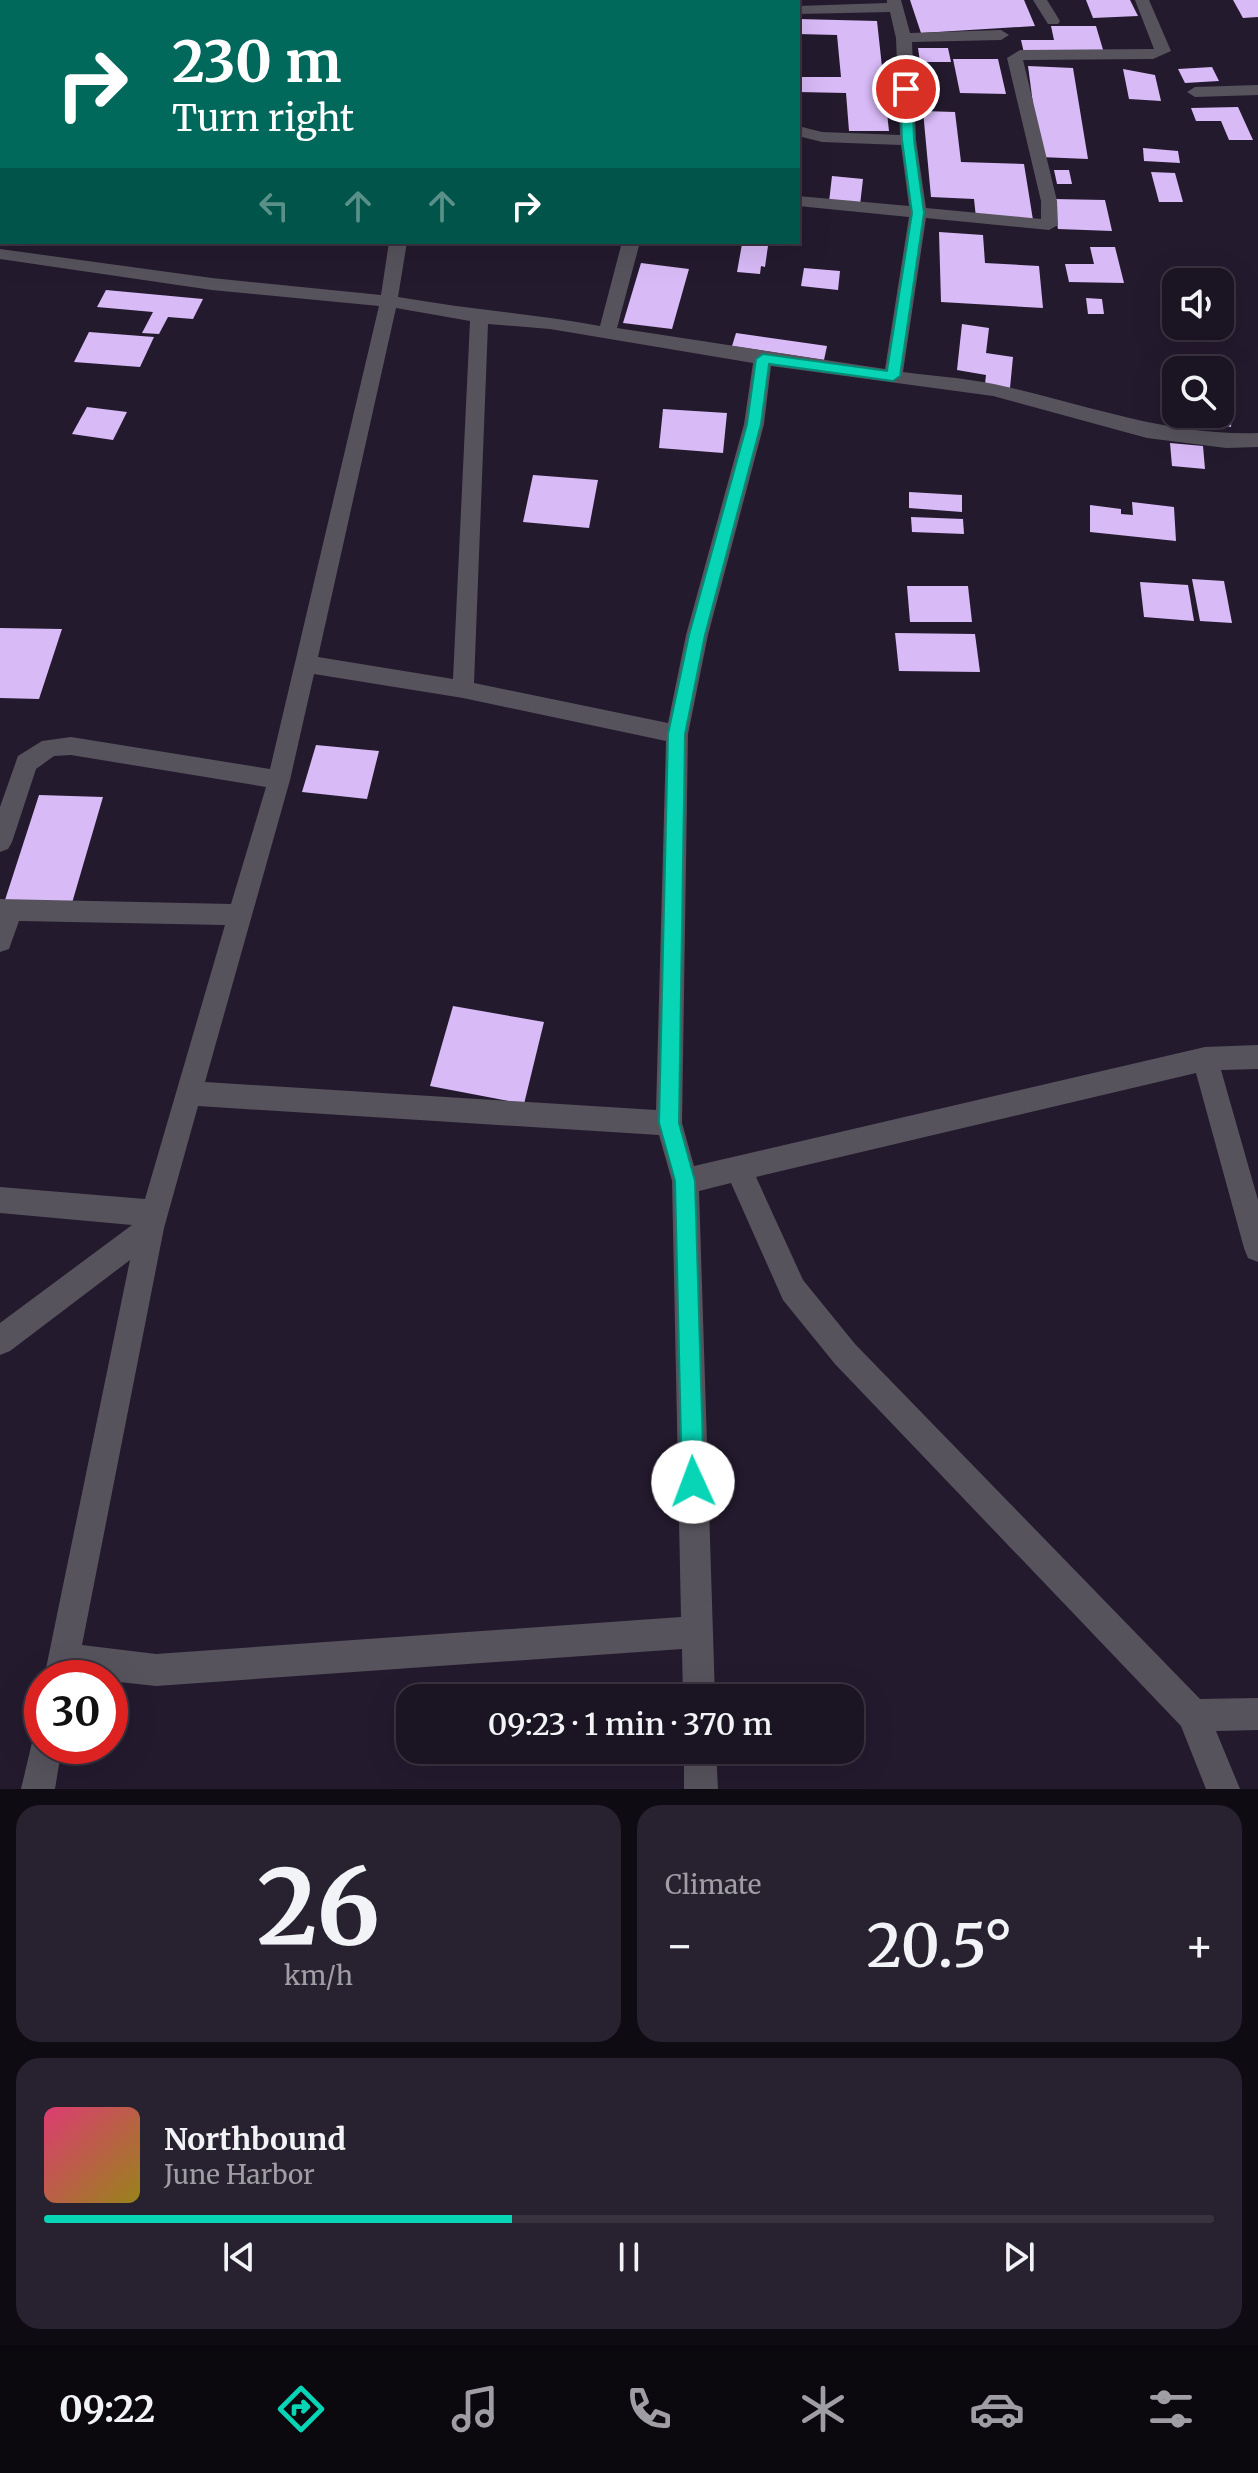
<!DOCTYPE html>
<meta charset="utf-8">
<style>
body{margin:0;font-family:Merriweather,serif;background:#28212f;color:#f1f3f6;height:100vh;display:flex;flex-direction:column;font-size:30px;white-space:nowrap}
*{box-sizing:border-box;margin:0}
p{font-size:26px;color:#a09ea5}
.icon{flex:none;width:44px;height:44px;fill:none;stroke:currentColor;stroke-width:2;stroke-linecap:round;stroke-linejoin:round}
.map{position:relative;height:1789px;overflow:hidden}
.details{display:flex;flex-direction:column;gap:16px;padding:16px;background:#0f0b13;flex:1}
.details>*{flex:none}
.top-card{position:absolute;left:0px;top:0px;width:800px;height:244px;box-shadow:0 8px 32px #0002,0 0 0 2px #393340;background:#00695c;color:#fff;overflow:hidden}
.buttons{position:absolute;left:1162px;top:268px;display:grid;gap:16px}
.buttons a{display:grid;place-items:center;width:72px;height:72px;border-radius:16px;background:#1b1422;box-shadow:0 8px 32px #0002,0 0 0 2px #393340;font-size:40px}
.speed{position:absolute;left:24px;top:1660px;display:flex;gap:16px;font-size:40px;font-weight:700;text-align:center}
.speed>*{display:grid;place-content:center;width:104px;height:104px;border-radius:50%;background:#1b1422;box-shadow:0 8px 32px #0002,0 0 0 2px #393340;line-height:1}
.speed .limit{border:12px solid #d22;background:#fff;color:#111}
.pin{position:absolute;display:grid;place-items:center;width:68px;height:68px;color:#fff;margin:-34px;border:4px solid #fff;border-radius:50%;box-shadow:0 2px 8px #0007}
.me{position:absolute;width:88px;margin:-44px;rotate:358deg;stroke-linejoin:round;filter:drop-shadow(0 0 6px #0008)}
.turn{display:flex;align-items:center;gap:28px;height:168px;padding:0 40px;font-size:36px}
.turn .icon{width:104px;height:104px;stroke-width:2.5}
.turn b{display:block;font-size:56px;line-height:68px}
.lanes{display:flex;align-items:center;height:76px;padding:0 40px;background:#0003;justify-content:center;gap:40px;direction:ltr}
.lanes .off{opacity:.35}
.big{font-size:60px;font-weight:600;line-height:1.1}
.details .widget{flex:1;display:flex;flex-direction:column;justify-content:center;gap:12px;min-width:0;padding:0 28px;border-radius:24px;background:#28212f}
.details .dial{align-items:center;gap:0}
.dial b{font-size:104px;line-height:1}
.song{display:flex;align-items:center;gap:24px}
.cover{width:96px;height:96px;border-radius:12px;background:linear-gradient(135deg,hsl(340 70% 55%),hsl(50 70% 35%))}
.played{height:8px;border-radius:4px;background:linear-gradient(90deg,#07d5b6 40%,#393340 40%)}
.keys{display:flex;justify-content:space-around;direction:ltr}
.heat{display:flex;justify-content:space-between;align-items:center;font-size:44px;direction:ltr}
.details .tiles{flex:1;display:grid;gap:16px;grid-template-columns:1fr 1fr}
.widget:last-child{grid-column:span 2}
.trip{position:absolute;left:396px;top:1684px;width:468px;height:80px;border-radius:24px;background:#1b1422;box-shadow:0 8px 32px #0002,0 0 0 2px #393340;font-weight:600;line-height:80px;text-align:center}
.dock{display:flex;height:128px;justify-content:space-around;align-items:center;background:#0b080e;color:#a09ea5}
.dock .icon{width:56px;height:56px}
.dock .current{color:#07d5b6}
.dock b{font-size:36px;color:#f1f3f6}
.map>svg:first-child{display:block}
</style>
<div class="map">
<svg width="1258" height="1789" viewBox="0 0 1258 1789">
<rect width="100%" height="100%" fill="#241a2e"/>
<g fill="#d8baf7">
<path d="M 910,0 L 1024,0 L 1035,26 L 921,33 Z"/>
<path d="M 1086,0 L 1130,0 L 1138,16 L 1093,18 Z"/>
<path d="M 1233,0 L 1258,0 L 1258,17 L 1243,18 Z"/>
<path d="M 798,19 L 877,21 L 889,131 L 849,131 L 846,93 L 798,92 L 798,77 L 841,77 L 837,35 L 798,34 Z"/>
<path d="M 1051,26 L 1096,26 L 1104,53 L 1024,53 L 1021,40 L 1054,40 Z"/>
<path d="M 918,48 L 948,48 L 951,62 L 920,62 Z"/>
<path d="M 953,59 L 998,59 L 1006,94 L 960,93 Z"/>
<path d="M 1028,66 L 1073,68 L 1088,159 L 1040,157 Z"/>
<path d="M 1212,67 L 1219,81 L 1185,83 L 1178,69 Z"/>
<path d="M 1123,69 L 1155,75 L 1161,101 L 1129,99 Z"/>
<path d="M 1238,107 L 1253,140 L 1229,140 L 1221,121 L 1196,121 L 1191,108 Z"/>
<path d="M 923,111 L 955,112 L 961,162 L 1024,164 L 1033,220 L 976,218 L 974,199 L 931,197 Z"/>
<path d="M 1143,148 L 1178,151 L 1180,163 L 1144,161 Z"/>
<path d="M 1054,170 L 1069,170 L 1072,184 L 1057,184 Z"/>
<path d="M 1151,172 L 1175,173 L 1183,202 L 1159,202 Z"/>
<path d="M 832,176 L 863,179 L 860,205 L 829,202 Z"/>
<path d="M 1053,199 L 1105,200 L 1112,231 L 1058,229 Z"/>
<path d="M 939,232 L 983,235 L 985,263 L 1039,266 L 1043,308 L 941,302 Z"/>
<path d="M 742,244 L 768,246 L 765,267 L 761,266 L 760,274 L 737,272 Z"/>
<path d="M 1090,247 L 1115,247 L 1124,283 L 1069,282 L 1065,264 L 1094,264 Z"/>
<path d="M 641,263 L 689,269 L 672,329 L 623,323 Z"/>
<path d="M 804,268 L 840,271 L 838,290 L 801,286 Z"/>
<path d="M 106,290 L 203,299 L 193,319 L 168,317 L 159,334 L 142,333 L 153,312 L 97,307 Z"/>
<path d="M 1086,298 L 1102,299 L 1104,314 L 1088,314 Z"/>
<path d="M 962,324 L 989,328 L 986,353 L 1013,357 L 1010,388 L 985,384 L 986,375 L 957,370 Z"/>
<path d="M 89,332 L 154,337 L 140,367 L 74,362 Z"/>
<path d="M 736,333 L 827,346 L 824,360 L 732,346 Z"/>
<path d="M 1220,396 L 1233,398 L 1231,427 L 1194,421 L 1194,414 L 1220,414 Z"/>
<path d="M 87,407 L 127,412 L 113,440 L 72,434 Z"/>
<path d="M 663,409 L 727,413 L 723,453 L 659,448 Z"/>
<path d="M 1170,443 L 1203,446 L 1205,469 L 1172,466 Z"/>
<path d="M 533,475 L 598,480 L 589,528 L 523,522 Z"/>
<path d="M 909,492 L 962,495 L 962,512 L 909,508 Z"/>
<path d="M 1132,502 L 1174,507 L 1176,541 L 1090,532 L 1090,505 L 1121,509 L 1121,514 L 1133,515 Z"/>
<path d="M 911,517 L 963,519 L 964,534 L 912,532 Z"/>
<path d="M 1192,579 L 1224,581 L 1232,623 L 1200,621 Z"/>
<path d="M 1140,582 L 1188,585 L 1194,621 L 1144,617 Z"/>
<path d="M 907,586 L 968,586 L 972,622 L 910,622 Z"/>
<path d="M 0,628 L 62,629 L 39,699 L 0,698 Z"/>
<path d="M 895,633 L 975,634 L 980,672 L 899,671 Z"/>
<path d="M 316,745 L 379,751 L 367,799 L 302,792 Z"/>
<path d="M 39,795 L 103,797 L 72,903 L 5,900 Z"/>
<path d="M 453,1006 L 544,1022 L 524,1104 L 430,1086 Z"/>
</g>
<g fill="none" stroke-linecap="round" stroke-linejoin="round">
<g fill="#57535d" fill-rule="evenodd">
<path d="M 474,0 L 519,0 L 520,2 L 475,2 Z"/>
<rect x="765" y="0" width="14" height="2"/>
<path d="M 887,0 L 901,0 L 910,33 L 1001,30 L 1009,35 L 1001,40 L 912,42 L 916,140 L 926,208 L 1041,219 L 1041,201 L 1007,58 L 1020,50 L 1154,49 L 1135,0 L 1149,0 L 1171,51 L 1153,59 L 1023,60 L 1057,201 L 1058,225 L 1049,230 L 926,218 L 903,372 C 933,376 964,378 994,384 C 1084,403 1164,436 1258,433 L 1258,447 L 1226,448 L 1147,438 L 993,396 L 771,366 L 764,424 L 708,635 L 688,734 L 682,1123 L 694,1166 L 1205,1047 L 1258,1045 L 1258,1069 L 1221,1070 L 1258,1200 L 1258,1262 L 1248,1258 L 1244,1248 L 1196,1073 L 756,1177 L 803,1280 L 855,1344 L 1200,1699 L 1258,1698 L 1258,1730 L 1216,1731 L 1240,1789 L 1206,1789 L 1181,1726 L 835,1364 L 783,1300 L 731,1183 L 699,1191 L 715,1698 L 683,1698 L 682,1649 L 156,1686 L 110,1681 L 110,1678 L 44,1678 L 130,1260 L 10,1351 L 0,1355 L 0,1323 L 132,1225 L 0,1213 L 0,1187 L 145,1199 L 225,925 L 19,921 L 9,949 L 0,952 L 0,899 L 231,904 L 266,787 L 71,755 L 54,756 L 36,769 L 12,842 L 8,849 L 0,852 L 0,807 L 18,756 L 42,741 L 71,737 L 270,769 L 379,306 L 212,290 L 0,259 L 0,249 L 212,278 L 381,295 L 389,242 L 407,242 L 398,297 C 466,309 533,314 600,326 L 622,242 L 640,242 L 617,328 L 885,369 L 909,217 L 798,206 L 798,196 L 909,206 L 901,145 L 822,142 L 798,136 L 798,126 L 822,132 L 900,135 L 896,38 L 890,12 L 798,14 L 798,6 L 887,3 ZM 396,308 L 470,321 L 453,679 L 318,657 ZM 488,324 L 550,329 L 753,363 L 744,424 L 686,635 L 668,723 L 474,683 ZM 314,674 L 463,698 L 666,741 L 656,1110 L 205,1082 L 290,780 ZM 198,1106 L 659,1135 L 672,1181 L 681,1617 L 156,1654 L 82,1645 L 164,1228 Z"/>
<path d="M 1033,0 L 1047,0 L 1060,21 L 1058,24 L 1048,24 Z"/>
<rect x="0" y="26" width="2" height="9"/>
<path d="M 1258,85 L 1258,95 L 1195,97 L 1187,92 L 1195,87 Z"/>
<rect x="0" y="91" width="2" height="10"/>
<rect x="0" y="165" width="2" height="10"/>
<path d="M 42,1731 L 42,1746 L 62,1746 L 55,1789 L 21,1789 L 34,1734 Z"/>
<path d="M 684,1750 L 716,1750 L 718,1789 L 684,1789 Z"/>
</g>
</g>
<path fill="#07d5b6" stroke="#058a76" stroke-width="2" d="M 906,85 L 912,89 L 914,140 L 924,213 L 900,376 L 893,381 L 769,364 L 761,424 L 705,635 L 685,734 L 679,1123 L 695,1181 L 704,1482 L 701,1490 L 693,1493 L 685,1490 L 682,1482 L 675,1181 L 659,1123 L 668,734 L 689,635 L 747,424 L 756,359 L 763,354 L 887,371 L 912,213 L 902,140 L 900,89 Z"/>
</svg>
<div class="buttons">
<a><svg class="icon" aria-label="sound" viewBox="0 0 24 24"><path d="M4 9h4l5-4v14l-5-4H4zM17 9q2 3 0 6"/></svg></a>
<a><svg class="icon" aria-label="search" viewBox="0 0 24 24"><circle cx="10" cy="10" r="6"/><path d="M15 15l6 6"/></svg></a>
</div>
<div class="speed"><div class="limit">30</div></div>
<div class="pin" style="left:906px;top:89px;background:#d93025"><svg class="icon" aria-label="arrive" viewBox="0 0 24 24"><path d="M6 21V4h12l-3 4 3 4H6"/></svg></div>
<svg class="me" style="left:693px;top:1482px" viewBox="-20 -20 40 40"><circle r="19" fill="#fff"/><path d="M0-13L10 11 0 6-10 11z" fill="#07d5b6"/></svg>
<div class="trip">09:23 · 1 min · 370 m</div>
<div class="top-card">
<div class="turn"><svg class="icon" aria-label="right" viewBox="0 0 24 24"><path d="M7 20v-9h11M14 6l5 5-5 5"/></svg><div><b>230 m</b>Turn right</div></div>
<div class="lanes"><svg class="icon off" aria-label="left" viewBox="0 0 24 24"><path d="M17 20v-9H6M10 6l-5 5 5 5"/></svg><svg class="icon off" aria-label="ahead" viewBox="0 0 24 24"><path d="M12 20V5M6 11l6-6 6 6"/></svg><svg class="icon off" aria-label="ahead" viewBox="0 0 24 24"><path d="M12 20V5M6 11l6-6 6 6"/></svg><svg class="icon" aria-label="right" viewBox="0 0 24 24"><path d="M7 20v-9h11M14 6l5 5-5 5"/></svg></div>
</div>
</div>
<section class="details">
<div class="tiles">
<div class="widget dial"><b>26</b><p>km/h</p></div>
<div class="widget"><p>Climate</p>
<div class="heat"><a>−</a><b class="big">20.5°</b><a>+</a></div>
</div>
<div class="widget">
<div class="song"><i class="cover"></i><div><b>Northbound</b><p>June Harbor</p></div></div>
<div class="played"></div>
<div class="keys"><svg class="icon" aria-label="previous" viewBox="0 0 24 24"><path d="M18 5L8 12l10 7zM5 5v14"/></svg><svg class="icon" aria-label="pause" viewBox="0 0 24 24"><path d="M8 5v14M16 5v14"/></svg><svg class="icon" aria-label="next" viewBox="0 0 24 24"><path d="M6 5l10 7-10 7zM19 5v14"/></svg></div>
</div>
</div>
</section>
<nav class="dock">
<b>09:22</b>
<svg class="icon current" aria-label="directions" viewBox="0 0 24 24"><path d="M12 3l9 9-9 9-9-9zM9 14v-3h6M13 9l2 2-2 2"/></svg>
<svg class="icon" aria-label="music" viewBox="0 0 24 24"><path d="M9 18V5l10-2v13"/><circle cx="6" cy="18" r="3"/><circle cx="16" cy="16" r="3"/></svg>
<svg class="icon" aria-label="phone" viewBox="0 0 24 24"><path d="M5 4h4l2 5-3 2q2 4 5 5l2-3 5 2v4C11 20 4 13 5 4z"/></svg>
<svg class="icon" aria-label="climate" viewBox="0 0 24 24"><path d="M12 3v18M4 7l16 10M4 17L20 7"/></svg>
<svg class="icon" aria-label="car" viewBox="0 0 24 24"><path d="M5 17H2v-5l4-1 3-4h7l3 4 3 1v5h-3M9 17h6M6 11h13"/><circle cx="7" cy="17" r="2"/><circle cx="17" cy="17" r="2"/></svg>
<svg class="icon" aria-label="filters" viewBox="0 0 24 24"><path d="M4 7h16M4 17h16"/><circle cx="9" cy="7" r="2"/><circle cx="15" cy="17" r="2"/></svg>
</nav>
